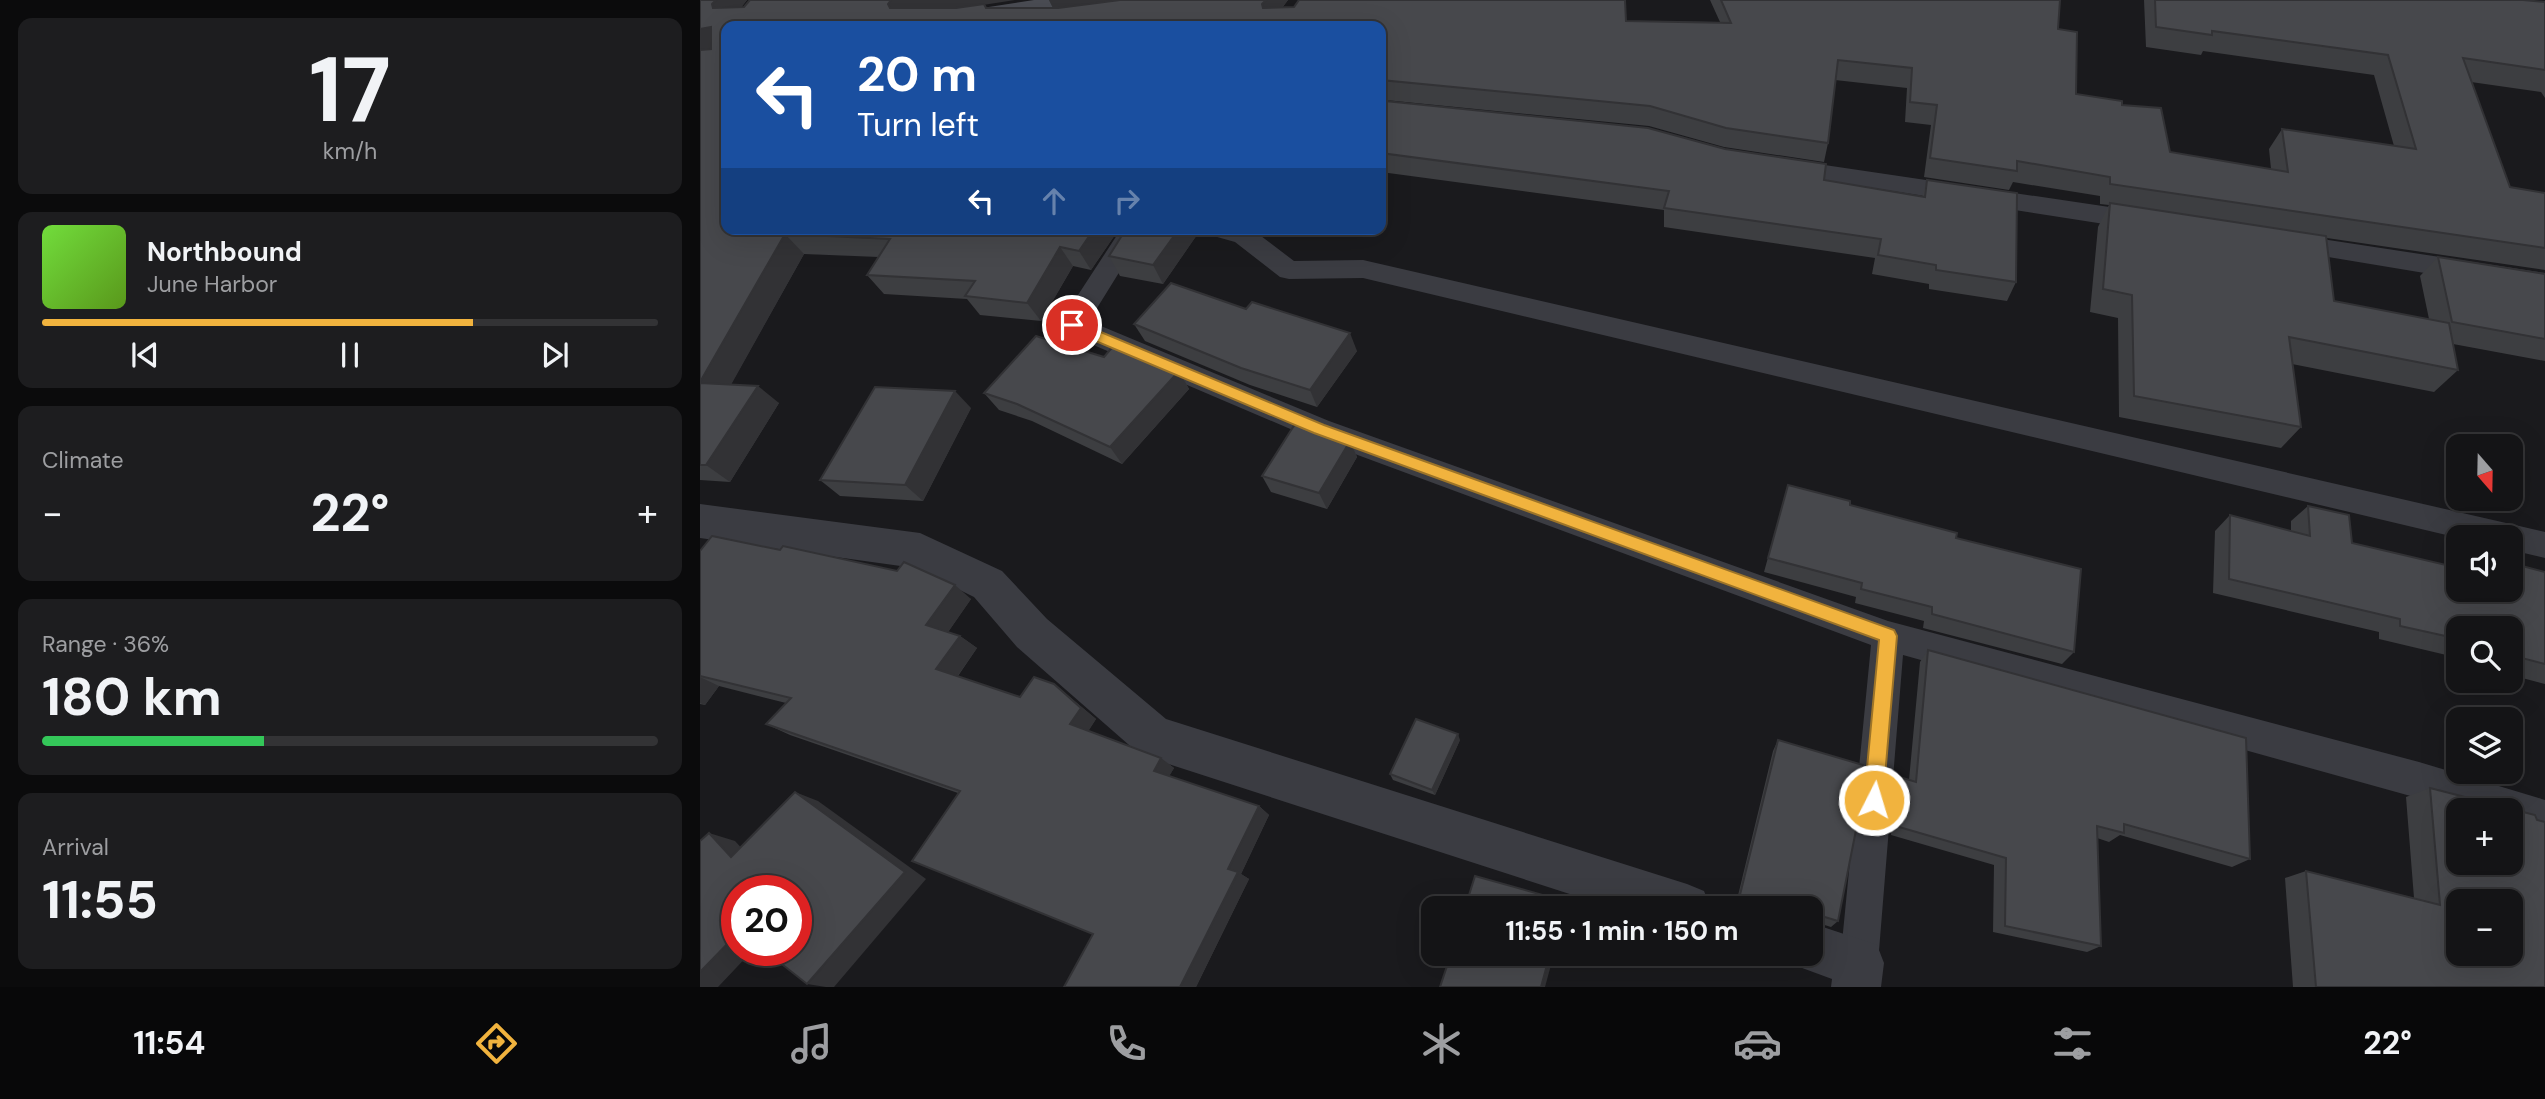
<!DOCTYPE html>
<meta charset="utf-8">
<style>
body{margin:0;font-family:"DM Sans",sans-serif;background:#1d1d1f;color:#f1f3f6;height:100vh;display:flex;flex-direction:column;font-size:26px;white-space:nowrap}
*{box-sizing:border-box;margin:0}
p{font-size:23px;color:#9d9ea1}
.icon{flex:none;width:38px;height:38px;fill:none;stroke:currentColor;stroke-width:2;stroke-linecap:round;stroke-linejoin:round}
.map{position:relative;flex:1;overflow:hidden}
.sheet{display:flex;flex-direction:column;gap:18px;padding:18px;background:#0b0b0c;width:700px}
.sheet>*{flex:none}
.top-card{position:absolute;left:21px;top:21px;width:665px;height:214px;border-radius:14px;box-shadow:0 7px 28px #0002,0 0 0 2px #333335;background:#1a4fa0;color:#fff;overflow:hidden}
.needle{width:46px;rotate:160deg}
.controls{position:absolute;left:1746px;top:434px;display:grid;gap:14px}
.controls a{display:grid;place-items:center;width:77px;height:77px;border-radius:14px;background:#141416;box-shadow:0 7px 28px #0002,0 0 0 2px #333335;font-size:35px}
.speed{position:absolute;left:21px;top:875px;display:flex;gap:14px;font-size:35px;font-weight:700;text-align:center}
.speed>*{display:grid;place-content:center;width:91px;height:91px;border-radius:50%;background:#141416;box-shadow:0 7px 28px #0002,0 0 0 2px #333335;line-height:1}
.speed .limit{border:10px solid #d22;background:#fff;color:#111}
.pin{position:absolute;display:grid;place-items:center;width:60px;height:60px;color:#fff;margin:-30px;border:4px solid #fff;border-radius:50%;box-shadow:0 2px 7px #0007}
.me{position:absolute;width:77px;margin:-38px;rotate:5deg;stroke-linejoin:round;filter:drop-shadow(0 0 5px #0008)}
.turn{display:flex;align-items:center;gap:24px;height:147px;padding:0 21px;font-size:32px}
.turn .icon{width:91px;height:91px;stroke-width:2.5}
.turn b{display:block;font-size:49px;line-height:60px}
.lanes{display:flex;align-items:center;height:66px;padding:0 21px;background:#0003;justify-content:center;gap:35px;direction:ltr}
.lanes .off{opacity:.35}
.big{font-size:52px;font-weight:700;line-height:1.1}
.sheet .card{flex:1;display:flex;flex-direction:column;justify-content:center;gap:10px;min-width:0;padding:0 24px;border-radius:14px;background:#1d1d1f}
.sheet .dial{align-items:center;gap:0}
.dial b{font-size:91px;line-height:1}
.song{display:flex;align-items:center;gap:21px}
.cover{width:84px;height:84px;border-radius:10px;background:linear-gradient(135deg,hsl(100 70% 55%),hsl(90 70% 35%))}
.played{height:7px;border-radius:4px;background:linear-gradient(90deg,#f1b33e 70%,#333335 70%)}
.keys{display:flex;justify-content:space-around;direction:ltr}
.heat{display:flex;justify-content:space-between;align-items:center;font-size:38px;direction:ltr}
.charge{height:10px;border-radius:5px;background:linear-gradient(90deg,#34c759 36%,#333335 0)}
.trip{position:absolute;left:721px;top:896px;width:402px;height:70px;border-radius:14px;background:#141416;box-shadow:0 7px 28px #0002,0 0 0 2px #333335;font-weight:700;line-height:70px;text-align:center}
.tab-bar{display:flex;height:112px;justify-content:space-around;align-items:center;background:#080809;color:#9d9ea1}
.tab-bar .icon{width:49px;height:49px}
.tab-bar .current{color:#f1b33e}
.tab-bar b{font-size:32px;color:#f1f3f6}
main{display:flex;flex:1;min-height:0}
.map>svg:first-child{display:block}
</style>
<main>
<section class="sheet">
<div class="card dial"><b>17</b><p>km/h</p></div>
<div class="card">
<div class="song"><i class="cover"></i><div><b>Northbound</b><p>June Harbor</p></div></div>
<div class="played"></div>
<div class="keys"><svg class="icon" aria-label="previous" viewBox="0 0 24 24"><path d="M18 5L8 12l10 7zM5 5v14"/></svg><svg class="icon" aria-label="pause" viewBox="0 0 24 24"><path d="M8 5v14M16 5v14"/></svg><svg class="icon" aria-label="next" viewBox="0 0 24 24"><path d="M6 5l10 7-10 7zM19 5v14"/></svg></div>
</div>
<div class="card"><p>Climate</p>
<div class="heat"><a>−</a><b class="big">22°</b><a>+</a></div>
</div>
<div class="card"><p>Range · 36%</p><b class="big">180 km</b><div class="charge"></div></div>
<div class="card"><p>Arrival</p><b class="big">11:55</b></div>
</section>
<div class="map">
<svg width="1845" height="987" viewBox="0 0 1845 987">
<rect width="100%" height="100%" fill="#1a1a1d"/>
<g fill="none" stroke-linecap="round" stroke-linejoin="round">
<g fill="#3b3c42" fill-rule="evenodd">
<path d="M 1084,159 L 1443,212 L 1452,215 L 1455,221 L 1452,227 L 1443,230 L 1076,173 L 1072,167 L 1076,161 Z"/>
<path d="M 421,229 L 446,229 L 389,321 L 629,421 L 1188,621 L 1719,762 L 1845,800 L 1845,836 L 1811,826 L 1811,810 L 1761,810 L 1203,655 L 1178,963 L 1173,977 L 1159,982 L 1145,977 L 1140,963 L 1171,645 L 609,437 L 363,332 L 359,325 L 363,318 Z"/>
<path d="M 507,229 L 553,230 L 594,261 L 663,260 L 1845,532 L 1845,558 L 1811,550 L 1811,537 L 1759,538 L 663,278 L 589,279 L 580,277 L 535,242 L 510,235 Z"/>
<path d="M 1589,234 L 1845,273 L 1845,293 L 1580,249 L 1576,243 L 1580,237 Z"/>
</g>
<g fill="#3b3c42" fill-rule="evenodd">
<path d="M 0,504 L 220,533 L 302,571 L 347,619 L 466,719 L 987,884 L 1004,891 L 1011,908 L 913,908 L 453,759 L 437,752 L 317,647 L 274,597 L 215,568 L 0,538 Z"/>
<path d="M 1111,923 L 1177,945 L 1184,963 L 1181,987 L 1131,987 L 1132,979 L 1094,965 L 1089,954 L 1111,954 Z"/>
</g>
<path fill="#494b52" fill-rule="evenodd" d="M 334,0 L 399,0 L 395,6 L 386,8 L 268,26 L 203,26 L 207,20 L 217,18 Z"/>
</g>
<g fill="#3d3e41">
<path d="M 0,0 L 47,0 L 41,7 L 285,5 L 287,8 L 353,8 L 349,0 L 412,0 L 412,1 L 420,0 L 588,0 L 582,8 L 926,21 L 1020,22 L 1010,0 L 1360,0 L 1358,29 L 1376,94 L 1422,105 L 1470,152 L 1571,169 L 1569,149 L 1582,129 L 1694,146 L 1674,75 L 1503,51 L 1501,55 L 1446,47 L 1444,0 L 1823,0 L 1845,2 L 1845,98 L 1841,92 L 1771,82 L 1810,187 L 1845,193 L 1845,270 L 1627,238 L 1634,301 L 1729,319 L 1720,276 L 1738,257 L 1845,274 L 1845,361 L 1753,344 L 1758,370 L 1734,392 L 1592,364 L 1601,427 L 1581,448 L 1419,417 L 1418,318 L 1390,312 L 1398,227 L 1409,205 L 1400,204 L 1400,196 L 1313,182 L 1309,190 L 1224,177 L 1231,125 L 1205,122 L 1207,88 L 1135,80 L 1128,143 L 1124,162 L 1024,147 L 949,126 L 685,100 L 1124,180 L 1222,197 L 1227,180 L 1316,282 L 1307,301 L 1229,289 L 1229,284 L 1172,274 L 1175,258 L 964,227 L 964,210 L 681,172 L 681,26 L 26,26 L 26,229 L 419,229 L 391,270 L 373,266 L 341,321 L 280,315 L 267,299 L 184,294 L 167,275 L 179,257 L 104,254 L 31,384 L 79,403 L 30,482 L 0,480 Z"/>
<path d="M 426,229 L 501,229 L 463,284 L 420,276 L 409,256 Z"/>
<path d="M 434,324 L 657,351 L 617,407 L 550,385 L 445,341 Z"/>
<path d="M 404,357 L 479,371 L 489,389 L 422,464 L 332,421 L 299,410 L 284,393 Z"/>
<path d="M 271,408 L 223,501 L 140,496 L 120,480 Z"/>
<path d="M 650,441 L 657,457 L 627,509 L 571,492 L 562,476 Z"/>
<path d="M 1088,485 L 1256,538 L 1374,652 L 1362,664 L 1223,628 L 1224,621 L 1155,603 L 1156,597 L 1064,572 Z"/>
<path d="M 1608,506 L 1652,543 L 1759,590 L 1845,572 L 1845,684 L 1811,675 L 1811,628 L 1759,628 L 1759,658 L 1679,639 L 1679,632 L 1513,593 L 1515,531 L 1530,515 L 1591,531 L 1591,521 Z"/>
<path d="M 80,550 L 197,571 L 271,599 L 248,632 L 260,636 L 277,648 L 258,676 L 320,697 L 354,684 L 396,719 L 388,731 L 461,758 L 474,768 L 469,776 L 559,806 L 569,815 L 541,874 L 549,879 L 496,987 L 364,987 L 393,934 L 258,793 L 90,735 L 66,724 L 86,703 L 19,686 L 5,705 L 0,704 L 0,551 Z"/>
<path d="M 1228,650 L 1550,859 L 1532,867 L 1420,835 L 1409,842 L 1397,838 L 1401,946 L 1387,952 L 1293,932 L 1294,865 L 1191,835 L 1195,787 L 1203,778 L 1209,780 L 1220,662 Z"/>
<path d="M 760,740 L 735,795 L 693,780 L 690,774 Z"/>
<path d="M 1078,740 L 1138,921 L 1131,927 L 1115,922 L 1114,932 L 1111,935 L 1111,908 L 1035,908 L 1073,751 Z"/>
<path d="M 1730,788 L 1845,987 L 1593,987 L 1585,878 L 1606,871 L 1714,898 L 1706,797 Z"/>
</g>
<g fill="#323235">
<path d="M 16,0 L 47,0 L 29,24 L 13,8 L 12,4 Z"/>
<path d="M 191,0 L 315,0 L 206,17 L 190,8 L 188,4 Z"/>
<path d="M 349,0 L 412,0 L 412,1 L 354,10 Z"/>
<path d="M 566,0 L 588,0 L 569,24 L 563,8 L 562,4 Z"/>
<path d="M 11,27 L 26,45 L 0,52 L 0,29 Z"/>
<path d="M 681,81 L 685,100 L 681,102 Z"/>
<path d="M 394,229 L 419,229 L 391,270 L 379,251 Z"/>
<path d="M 479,229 L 501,229 L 463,284 L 453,265 Z"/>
<path d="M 85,234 L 104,254 L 22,401 L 0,383 Z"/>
<path d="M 360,247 L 373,266 L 341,321 L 327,303 Z"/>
<path d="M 650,333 L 657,351 L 617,407 L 610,390 Z"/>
<path d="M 479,371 L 489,389 L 422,464 L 410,447 Z"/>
<path d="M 58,386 L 79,403 L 30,482 L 6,465 Z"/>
<path d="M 255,391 L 271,408 L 223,501 L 205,485 Z"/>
<path d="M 650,441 L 657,457 L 627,509 L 619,493 Z"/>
<path d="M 255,585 L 271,599 L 244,638 L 226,625 Z"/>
<path d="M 260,636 L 277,648 L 254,681 L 236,669 Z"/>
<path d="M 0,677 L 19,686 L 5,705 L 0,703 Z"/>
<path d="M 354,684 L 396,719 L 386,735 L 370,724 Z"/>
<path d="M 758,734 L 760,740 L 735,795 L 732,790 Z"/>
<path d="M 461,758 L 474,768 L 467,780 L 454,771 Z"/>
<path d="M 95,792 L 118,801 L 226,879 L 134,987 L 126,987 L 107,984 Z"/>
<path d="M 559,806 L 569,815 L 541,874 L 549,879 L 496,987 L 480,987 L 528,869 Z"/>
<path d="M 9,833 L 35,841 L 56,864 L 31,857 Z"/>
<path d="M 37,934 L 37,950 L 53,950 L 18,987 L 0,987 L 0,972 Z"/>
<path d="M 850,954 L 854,954 L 845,987 L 841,987 Z"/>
</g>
<g fill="#47484c" stroke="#323235" stroke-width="2" fill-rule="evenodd">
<path d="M 0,0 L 16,0 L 12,4 L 13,8 L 44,7 L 50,0 L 191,0 L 188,4 L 190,8 L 256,8 L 284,4 L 286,8 L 358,8 L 420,0 L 566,0 L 562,4 L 563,8 L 594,7 L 599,0 L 925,0 L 926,21 L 1031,23 L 1021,0 L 1360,0 L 1358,29 L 1377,32 L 1376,94 L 1422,101 L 1422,105 L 1461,108 L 1470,152 L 1588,172 L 1582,129 L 1716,149 L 1688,55 L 1512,31 L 1512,35 L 1456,27 L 1455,0 L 1823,0 L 1845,2 L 1845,70 L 1763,58 L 1810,187 L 1845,193 L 1845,248 L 1410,184 L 1410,177 L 1317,161 L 1317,171 L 1230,158 L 1237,105 L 1210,102 L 1212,68 L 1138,60 L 1128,143 L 1026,128 L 950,106 L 681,80 L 681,26 L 26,26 L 26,229 L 394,229 L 379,251 L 360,247 L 327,303 L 265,296 L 275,281 L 167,275 L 190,239 L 85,234 L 0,382 L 0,50 L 11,49 L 11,27 L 0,29 Z"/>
<path d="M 685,101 L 948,128 L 1025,149 L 1126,164 L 1124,180 L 1225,197 L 1227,180 L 1317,193 L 1316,282 L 1236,270 L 1236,265 L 1178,255 L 1181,239 L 964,208 L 969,191 L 681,153 L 681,102 Z"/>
<path d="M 1410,203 L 1626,236 L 1634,301 L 1749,323 L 1758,370 L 1589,337 L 1601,427 L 1434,396 L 1432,295 L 1403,289 Z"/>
<path d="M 426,229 L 479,229 L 453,265 L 409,256 Z"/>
<path d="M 1738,257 L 1845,274 L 1845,339 L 1752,322 Z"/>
<path d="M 471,283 L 546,309 L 552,302 L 650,333 L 610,390 L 541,368 L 434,324 Z"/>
<path d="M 336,336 L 404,357 L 415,344 L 479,371 L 410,447 L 317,404 L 284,393 Z"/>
<path d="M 0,383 L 58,386 L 6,465 L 0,465 Z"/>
<path d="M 175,387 L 255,391 L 205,485 L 120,480 Z"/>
<path d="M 595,424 L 650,441 L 619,493 L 562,476 Z"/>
<path d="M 1088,485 L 1150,501 L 1150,505 L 1257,533 L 1256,538 L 1381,569 L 1374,652 L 1232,614 L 1232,607 L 1161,589 L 1162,583 L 1068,558 Z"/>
<path d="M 1608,506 L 1649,515 L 1652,543 L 1759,568 L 1759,590 L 1811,590 L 1811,563 L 1845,572 L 1845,664 L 1814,656 L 1814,652 L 1811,652 L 1811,628 L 1759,628 L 1759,639 L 1700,626 L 1700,619 L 1529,579 L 1530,515 L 1610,536 Z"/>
<path d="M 12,536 L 80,550 L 83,546 L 197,571 L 204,562 L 255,585 L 226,625 L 260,636 L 236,669 L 320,697 L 334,677 L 354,684 L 381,708 L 370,724 L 461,758 L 454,771 L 559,806 L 528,869 L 538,872 L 480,987 L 364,987 L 393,934 L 212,861 L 260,791 L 66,724 L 91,698 L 0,676 L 0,551 Z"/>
<path d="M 1228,650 L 1546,738 L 1550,859 L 1424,824 L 1424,833 L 1397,826 L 1401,946 L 1305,926 L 1306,858 L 1199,827 L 1203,778 L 1216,782 Z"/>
<path d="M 716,719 L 758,734 L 732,790 L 690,774 Z"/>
<path d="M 1078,740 L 1163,765 L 1157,825 L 1138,921 L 1115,914 L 1114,932 L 1111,931 L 1111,908 L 1041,908 L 1037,907 Z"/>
<path d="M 1730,788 L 1835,815 L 1837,820 L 1845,822 L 1845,987 L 1616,987 L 1606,871 L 1740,905 ZM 1759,810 L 1811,810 L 1811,863 L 1759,863 ZM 1759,901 L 1811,901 L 1811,954 L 1759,954 Z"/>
<path d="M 95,792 L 205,872 L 107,984 L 64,950 L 96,950 L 96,891 L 37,891 L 37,934 L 0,972 L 0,841 L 9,833 L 31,857 Z"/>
<path d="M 775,876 L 864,901 L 862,908 L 765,908 Z"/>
<path d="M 751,954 L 850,954 L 841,987 L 740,987 Z"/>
</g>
<path fill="#f1b33e" stroke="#9d7428" stroke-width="2" d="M 372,320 L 624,425 L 1194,630 L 1197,636 L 1183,800 L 1180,806 L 1174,809 L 1167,806 L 1164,800 L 1179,640 L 614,433 L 367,329 L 365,325 Z"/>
</svg>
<div class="controls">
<a><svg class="needle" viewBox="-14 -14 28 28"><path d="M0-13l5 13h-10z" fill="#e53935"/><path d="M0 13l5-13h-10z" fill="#9d9ea1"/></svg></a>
<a><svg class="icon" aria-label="sound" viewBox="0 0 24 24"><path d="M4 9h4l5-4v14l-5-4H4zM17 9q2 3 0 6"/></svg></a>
<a><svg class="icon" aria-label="search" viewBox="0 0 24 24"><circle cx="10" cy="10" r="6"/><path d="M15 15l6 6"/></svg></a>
<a><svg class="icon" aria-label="layers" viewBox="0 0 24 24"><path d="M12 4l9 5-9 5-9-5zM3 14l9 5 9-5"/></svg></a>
<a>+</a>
<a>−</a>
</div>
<div class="speed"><div class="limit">20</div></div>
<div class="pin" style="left:372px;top:325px;background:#d93025"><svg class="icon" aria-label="arrive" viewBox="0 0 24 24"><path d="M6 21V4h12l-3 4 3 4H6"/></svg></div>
<svg class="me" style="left:1174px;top:800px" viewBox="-20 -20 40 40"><circle r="17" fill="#f1b33e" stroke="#fff" stroke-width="3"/><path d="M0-11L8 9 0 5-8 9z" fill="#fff"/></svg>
<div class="trip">11:55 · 1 min · 150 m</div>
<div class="top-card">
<div class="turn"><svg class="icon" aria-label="left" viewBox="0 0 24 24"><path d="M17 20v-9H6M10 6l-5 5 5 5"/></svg><div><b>20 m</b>Turn left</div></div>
<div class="lanes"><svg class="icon" aria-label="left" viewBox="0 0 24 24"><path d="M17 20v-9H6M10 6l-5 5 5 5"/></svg><svg class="icon off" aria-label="ahead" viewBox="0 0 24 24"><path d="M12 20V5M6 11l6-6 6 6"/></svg><svg class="icon off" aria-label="right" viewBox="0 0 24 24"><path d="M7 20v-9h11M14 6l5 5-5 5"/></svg></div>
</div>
</div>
</main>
<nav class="tab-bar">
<b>11:54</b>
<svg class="icon current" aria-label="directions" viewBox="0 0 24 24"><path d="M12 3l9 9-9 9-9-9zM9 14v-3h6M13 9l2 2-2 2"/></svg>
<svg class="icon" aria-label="music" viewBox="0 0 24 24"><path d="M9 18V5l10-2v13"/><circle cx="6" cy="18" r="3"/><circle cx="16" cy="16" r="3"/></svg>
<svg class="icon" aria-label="phone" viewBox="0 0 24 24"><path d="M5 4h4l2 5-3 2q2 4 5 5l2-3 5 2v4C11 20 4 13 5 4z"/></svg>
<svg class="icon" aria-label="climate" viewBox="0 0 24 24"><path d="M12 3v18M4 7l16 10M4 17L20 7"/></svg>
<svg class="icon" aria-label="car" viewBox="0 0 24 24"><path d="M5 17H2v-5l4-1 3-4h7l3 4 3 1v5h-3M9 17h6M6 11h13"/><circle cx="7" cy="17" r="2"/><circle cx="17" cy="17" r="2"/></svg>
<svg class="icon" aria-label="filters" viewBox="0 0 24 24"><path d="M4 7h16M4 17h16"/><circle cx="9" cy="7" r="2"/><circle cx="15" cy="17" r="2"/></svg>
<b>22°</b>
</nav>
